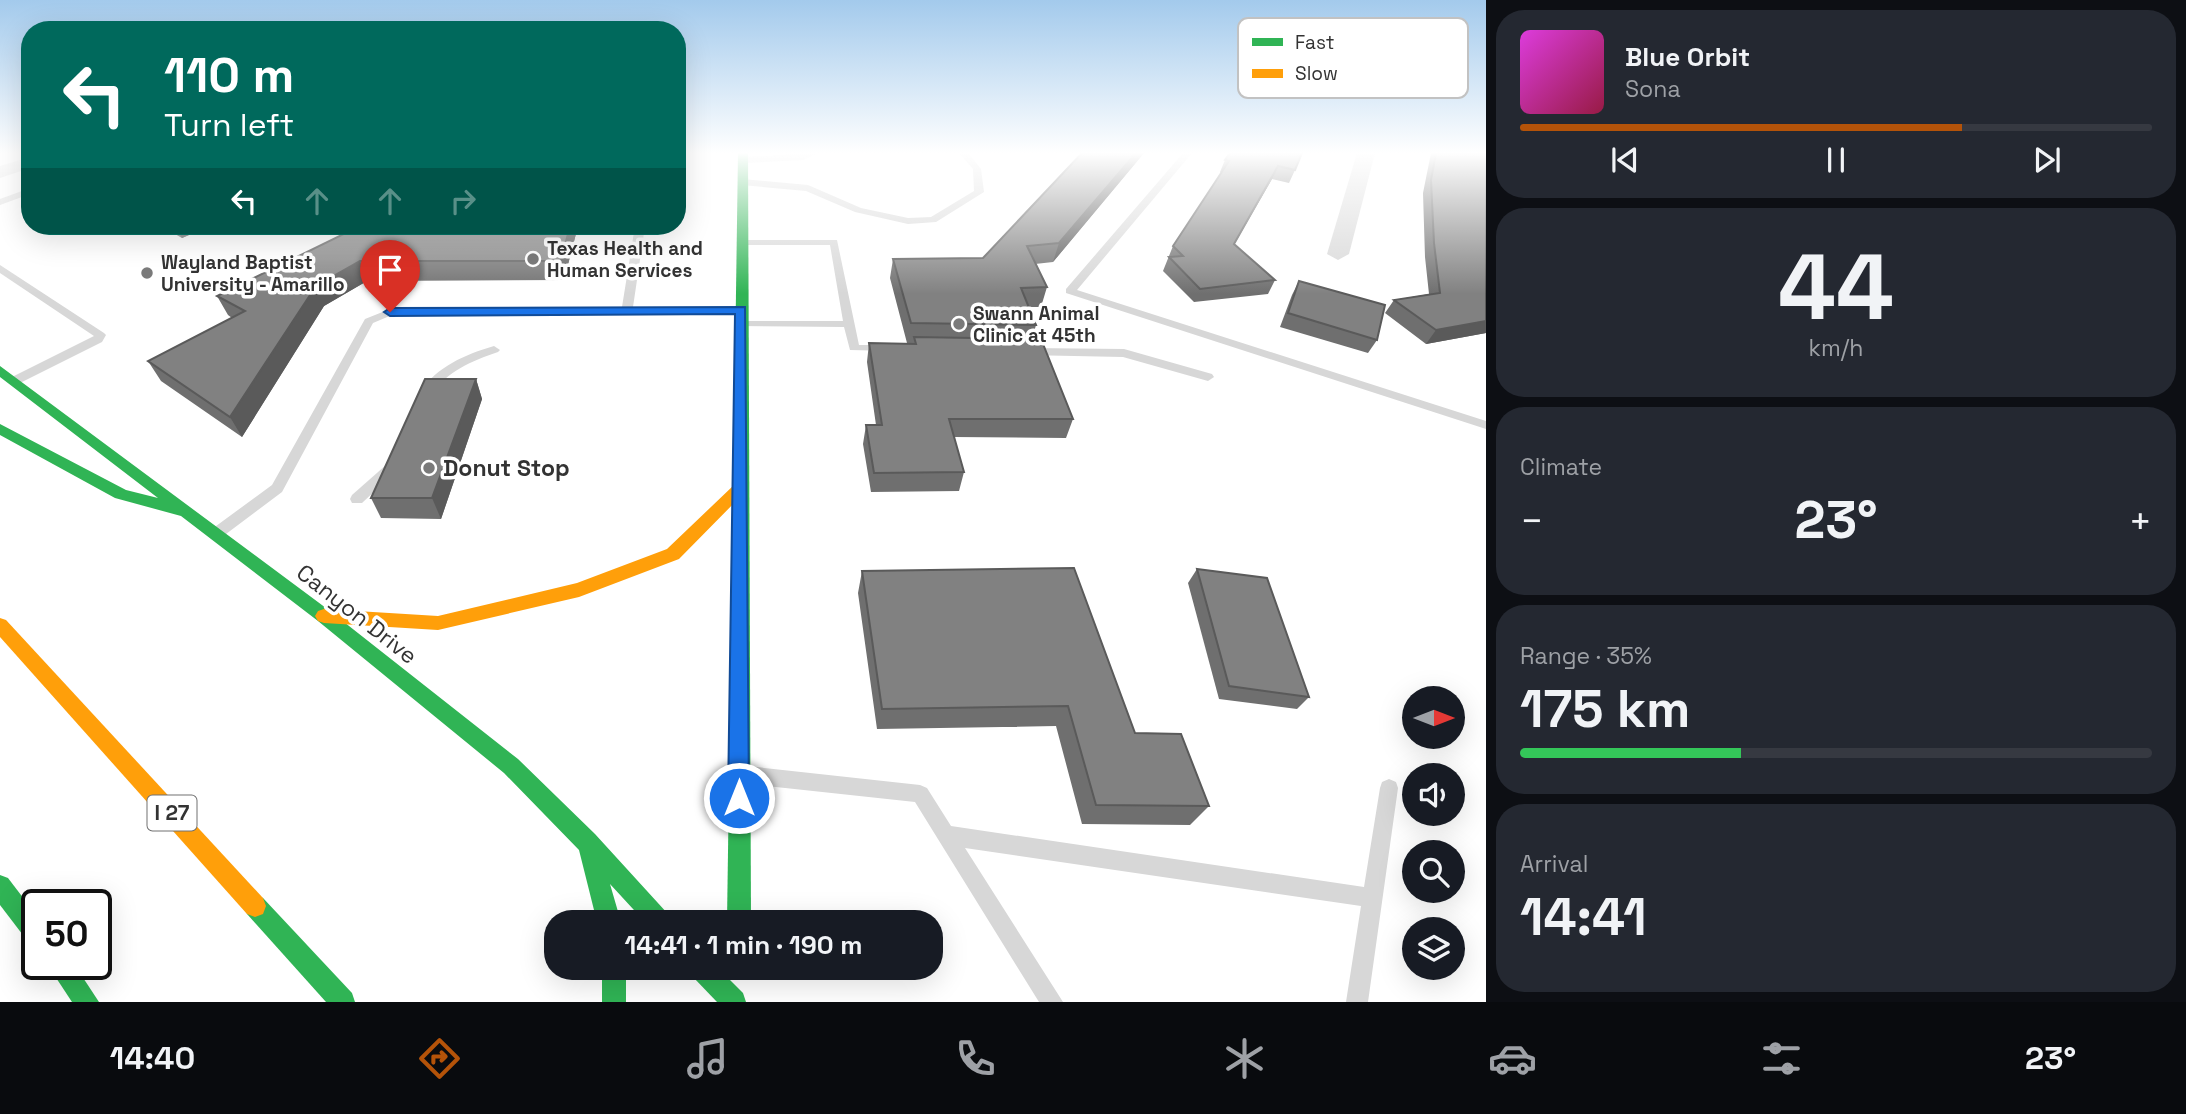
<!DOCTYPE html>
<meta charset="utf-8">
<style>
body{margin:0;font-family:"Space Grotesk",sans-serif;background:#242831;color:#f1f3f6;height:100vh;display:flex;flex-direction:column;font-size:26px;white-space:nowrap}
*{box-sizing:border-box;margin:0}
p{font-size:23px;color:#9ea1a6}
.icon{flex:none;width:38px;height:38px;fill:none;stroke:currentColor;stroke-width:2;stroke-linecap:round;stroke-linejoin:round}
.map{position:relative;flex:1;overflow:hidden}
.details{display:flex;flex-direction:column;gap:10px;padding:10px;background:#0d0f14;width:700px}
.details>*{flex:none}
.banner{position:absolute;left:21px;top:21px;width:665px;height:214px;border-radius:28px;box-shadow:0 7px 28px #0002;background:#00695c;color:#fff;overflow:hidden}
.needle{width:46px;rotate:90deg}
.fabs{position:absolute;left:1402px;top:686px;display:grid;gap:14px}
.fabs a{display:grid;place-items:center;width:63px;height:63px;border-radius:50%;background:#171b24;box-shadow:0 7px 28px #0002;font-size:35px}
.speed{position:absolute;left:21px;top:889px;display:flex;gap:14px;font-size:35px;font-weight:700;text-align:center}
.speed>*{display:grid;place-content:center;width:91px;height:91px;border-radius:50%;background:#171b24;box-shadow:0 7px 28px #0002;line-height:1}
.speed .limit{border:4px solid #111;border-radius:10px;background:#fff;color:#111}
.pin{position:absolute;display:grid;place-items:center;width:60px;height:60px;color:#fff;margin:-72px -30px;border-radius:50% 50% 50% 0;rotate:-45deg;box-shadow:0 0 7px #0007}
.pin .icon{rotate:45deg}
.me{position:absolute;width:77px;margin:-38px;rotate:0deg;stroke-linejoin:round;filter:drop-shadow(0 0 5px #0008)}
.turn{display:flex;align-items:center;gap:24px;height:147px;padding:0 28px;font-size:32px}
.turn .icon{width:91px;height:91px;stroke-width:2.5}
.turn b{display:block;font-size:49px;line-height:60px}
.lanes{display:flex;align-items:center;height:66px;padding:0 28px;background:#0003;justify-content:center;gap:35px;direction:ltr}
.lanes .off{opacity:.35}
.big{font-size:52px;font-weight:700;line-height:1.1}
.details .tile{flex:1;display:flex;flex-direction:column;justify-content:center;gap:10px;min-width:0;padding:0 24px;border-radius:28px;background:#242831}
.details .dial{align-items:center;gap:0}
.dial b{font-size:91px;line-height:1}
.song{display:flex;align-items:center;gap:21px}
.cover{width:84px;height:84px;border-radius:10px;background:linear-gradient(135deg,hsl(300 70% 55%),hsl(340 70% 35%))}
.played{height:7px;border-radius:4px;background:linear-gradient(90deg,#b45309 70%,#363941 70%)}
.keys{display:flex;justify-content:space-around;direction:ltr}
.heat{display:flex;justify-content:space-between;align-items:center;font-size:38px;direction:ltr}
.charge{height:10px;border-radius:5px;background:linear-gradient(90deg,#34c759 35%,#363941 0)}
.trip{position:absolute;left:544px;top:910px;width:399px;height:70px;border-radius:28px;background:#171b24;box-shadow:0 7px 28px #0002;font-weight:700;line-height:70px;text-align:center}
.tabs{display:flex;height:112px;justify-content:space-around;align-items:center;background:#090b0e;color:#9ea1a6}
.tabs .icon{width:49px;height:49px}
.tabs .current{color:#b45309}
.tabs b{font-size:32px;color:#f1f3f6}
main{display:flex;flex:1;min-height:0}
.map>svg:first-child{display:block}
</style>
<main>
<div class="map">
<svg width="1486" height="1002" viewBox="0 0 1486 1002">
<rect width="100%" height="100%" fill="#fff"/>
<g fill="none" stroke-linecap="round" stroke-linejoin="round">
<g fill="#d7d7d7" fill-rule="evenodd">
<path d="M 818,153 L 803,160 L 743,163 L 739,160 L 743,157 Z"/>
<path d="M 959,153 L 968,153 L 981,169 L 984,192 L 936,222 L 908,224 L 855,212 L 806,191 L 742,185 L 738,182 L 742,179 L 808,185 L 861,208 L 908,218 L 931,217 L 974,191 L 973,169 Z"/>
<path d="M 1183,153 L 1192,153 L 1077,290 L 1486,421 L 1486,429 L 1066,293 L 1066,289 Z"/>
<path d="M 30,188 L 30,194 L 0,205 L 0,199 Z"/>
<path d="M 635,226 L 645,226 L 633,307 L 741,307 L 745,308 L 745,312 L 392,315 L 373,323 L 282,492 L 222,537 L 212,537 L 210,533 L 212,529 L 272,485 L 365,319 L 390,309 L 622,307 Z"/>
<path d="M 739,240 L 837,240 L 859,345 L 887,345 L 891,347 L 891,351 L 850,350 L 844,327 L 736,326 L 736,322 L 740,321 L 843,321 L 830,245 L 742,245 L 737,242 Z"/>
<path d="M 0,265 L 104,333 L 106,335 L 102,342 L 18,384 L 10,384 L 8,381 L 10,378 L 94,336 L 0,273 Z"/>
<path d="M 494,346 L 500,350 L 498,352 C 471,361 448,371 430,395 L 422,395 L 420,392 C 438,366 464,355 494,346 Z"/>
<path d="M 1029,348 L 1124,349 L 1212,374 L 1214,377 L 1208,381 L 1123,357 L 1025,355 L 1023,352 Z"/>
<path d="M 391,463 L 398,468 L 396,471 L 362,503 L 352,503 L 350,499 L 352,495 L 386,465 Z"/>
<path d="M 747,766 L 920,785 L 927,788 L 951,826 L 1364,887 L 1380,788 L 1382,782 L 1389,779 L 1396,782 L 1398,788 L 1368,1002 L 1346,1002 L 1361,906 L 965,848 L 1063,1002 L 1039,1002 L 915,802 L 747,784 L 741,781 L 738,775 L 741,769 Z"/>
</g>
<g fill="#d7d7d7" fill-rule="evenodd">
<path d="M 1357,153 L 1375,153 L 1349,254 L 1338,260 L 1327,254 Z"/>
<path d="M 30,157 L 30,168 L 0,178 L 0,166 Z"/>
</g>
<g fill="#30b455" fill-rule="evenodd">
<path d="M 738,153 L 748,153 L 751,922 L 727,922 Z"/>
<path d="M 0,366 L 330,611 L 518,759 L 595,834 L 668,914 L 672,922 L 645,922 L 610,884 L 621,922 L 597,922 L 579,850 L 504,773 L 318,621 L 181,516 L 115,498 L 0,435 L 0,424 L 126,490 L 158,498 L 0,377 Z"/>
<path d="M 0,875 L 8,878 L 37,916 L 37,947 L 29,943 L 0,905 Z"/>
<path d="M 255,895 L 263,898 L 352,993 L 355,1002 L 326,1002 L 247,914 L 244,906 L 247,898 Z"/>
<path d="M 47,964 L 74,964 L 99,1002 L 72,1002 Z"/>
<rect x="602" y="968" width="24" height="34"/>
<path d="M 690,968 L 718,968 L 743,993 L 746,1002 L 717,1002 L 693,977 Z"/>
</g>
<g fill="#ff9f0a" fill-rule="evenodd">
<path d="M 739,483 L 747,489 L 744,493 L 679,559 L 579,597 L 438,630 L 324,623 L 318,621 L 315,616 L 318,611 L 324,609 L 438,616 L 577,583 L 667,549 L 734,485 Z"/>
<path d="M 0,618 L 6,620 L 263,898 L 266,906 L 263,914 L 255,917 L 247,914 L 0,637 Z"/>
</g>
</g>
<g fill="#6f6f6f">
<path d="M 1082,153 L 1144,153 L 1053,262 L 1035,264 L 1047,287 L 1041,307 L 1029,307 L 1036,325 L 1032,339 L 1073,419 L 1066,438 L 954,437 L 964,472 L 959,491 L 871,492 L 863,444 L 866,425 L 876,425 L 867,362 L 869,343 L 907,343 L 890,278 L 893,259 L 983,258 Z"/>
<path d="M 1230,153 L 1295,170 L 1289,183 L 1272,179 L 1234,244 L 1275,280 L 1268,294 L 1194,302 L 1163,271 L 1173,246 L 1221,173 L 1220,172 L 1225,160 Z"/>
<path d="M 1431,153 L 1486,153 L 1486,333 L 1426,344 L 1385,313 L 1394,300 L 1429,294 L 1425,257 L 1423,193 Z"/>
<path d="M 161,226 L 210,226 L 182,238 Z"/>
<path d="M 360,226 L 578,226 L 564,280 L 367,281 L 324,306 L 242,437 L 161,381 L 148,361 L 232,318 L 228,315 L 217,296 Z"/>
<path d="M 1299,281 L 1377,340 L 1368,353 L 1280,327 L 1292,295 Z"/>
<path d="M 476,379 L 482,399 L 441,519 L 381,518 L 371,498 Z"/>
<path d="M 1197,569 L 1309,697 L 1297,709 L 1219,699 L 1188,583 Z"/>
<path d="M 862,571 L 1135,733 L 1209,806 L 1190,825 L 1082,824 L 1056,726 L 877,729 L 858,593 Z"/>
</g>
<g fill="#5a5a5a">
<path d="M 1136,153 L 1144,153 L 1053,262 L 1059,243 Z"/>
<path d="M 1278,166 L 1272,179 L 1227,257 L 1234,244 Z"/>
<path d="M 175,226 L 210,226 L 182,238 Z"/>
<path d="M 570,226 L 578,226 L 564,280 L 561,261 Z"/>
<path d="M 360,261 L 367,281 L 324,306 L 242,437 L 230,417 L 316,286 Z"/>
<path d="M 1486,321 L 1486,333 L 1426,344 L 1436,330 Z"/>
<path d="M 476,379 L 482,399 L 441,519 L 432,498 Z"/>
</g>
<g fill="#818181" stroke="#5a5a5a" stroke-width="2">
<path d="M 1082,153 L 1136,153 L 1059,243 L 1027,246 L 1047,287 L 1021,288 L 1036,325 L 911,323 L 893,259 L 983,258 Z"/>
<path d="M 1230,153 L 1302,153 L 1295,170 L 1278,166 L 1234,244 L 1275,280 L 1200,289 L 1169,257 L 1183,256 L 1173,246 L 1229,161 L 1225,160 Z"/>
<path d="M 1436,153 L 1486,153 L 1486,321 L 1436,330 L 1394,300 L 1440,293 L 1434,243 L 1431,180 Z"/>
<path d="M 360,226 L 570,226 L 561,261 L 360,261 L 316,286 L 230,417 L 148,361 L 245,311 L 217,296 Z"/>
<path d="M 1299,281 L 1385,305 L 1377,340 L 1288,313 Z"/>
<path d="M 914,337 L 1041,339 L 1073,419 L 949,419 L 964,472 L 874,473 L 866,425 L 882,425 L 869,343 L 916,344 Z"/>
<path d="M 425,379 L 476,379 L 432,498 L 371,498 Z"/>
<path d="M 1074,568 L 1135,733 L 1181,734 L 1209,806 L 1096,805 L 1068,706 L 882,709 L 862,571 Z"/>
<path d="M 1197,569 L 1267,578 L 1309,697 L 1229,686 Z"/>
</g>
<linearGradient id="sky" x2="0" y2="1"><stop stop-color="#a3caec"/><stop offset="0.52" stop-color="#fff"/><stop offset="1" stop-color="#fff" stop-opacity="0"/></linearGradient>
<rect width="1486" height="294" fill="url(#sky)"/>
<path fill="#1a73e8" stroke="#114b97" stroke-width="2" d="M 745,307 L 749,798 L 746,806 L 739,809 L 731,806 L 728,798 L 735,314 L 390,316 L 384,312 L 390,308 Z"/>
<g fill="#7a7a7a" stroke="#fff" stroke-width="2.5">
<circle cx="533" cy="259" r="7"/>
<circle cx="147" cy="273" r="7"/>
<circle cx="959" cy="324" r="7"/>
<circle cx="429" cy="468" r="7"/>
</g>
<g text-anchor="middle" stroke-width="7" stroke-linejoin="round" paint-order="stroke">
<g font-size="19" font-weight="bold" fill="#333" stroke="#fff" text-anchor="start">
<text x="547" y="255">Texas Health and<tspan x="547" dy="22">Human Services</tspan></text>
<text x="161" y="269">Wayland Baptist<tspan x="161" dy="22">University - Amarillo</tspan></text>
<text x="973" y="320">Swann Animal<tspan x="973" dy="22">Clinic at 45th</tspan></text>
</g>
<rect fill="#fff" stroke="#707070" stroke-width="2" x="147.5" y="795.5" width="49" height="35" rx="5"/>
<g font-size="21" font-weight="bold" fill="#333">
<text x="172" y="820">I 27</text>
</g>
<g font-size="23" font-weight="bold" fill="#333" stroke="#fff" text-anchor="start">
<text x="443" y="476">Donut Stop</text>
</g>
<g font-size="23" fill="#333" stroke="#fff">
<text transform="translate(357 614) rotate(38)" y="8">Canyon Drive</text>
</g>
</g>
<rect x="1238" y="18" width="230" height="80" rx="10" fill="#fff" stroke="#c2c2c2" stroke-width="2"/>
<rect x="1252" y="38" width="31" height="8" fill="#30b455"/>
<rect x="1252" y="69" width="31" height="9" fill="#ff9f0a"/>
<g font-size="19" fill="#333">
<text x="1295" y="49">Fast</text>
<text x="1295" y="80">Slow</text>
</g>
</svg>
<div class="fabs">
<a><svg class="needle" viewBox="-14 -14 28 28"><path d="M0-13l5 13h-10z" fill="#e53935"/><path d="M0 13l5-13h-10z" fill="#9ea1a6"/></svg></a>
<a><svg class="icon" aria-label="sound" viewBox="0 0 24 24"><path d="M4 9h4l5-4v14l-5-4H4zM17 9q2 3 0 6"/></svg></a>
<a><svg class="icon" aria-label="search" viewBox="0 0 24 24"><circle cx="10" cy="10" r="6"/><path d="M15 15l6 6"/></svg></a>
<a><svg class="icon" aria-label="layers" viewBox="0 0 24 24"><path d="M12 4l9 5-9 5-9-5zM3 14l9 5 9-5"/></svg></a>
</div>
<div class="speed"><div class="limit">50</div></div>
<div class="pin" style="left:390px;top:312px;background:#d93025"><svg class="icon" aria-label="arrive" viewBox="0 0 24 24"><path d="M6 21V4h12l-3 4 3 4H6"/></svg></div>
<svg class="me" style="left:739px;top:798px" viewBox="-20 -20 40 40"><circle r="17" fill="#1a73e8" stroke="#fff" stroke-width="3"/><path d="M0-11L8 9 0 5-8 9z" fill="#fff"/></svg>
<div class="trip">14:41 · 1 min · 190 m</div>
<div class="banner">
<div class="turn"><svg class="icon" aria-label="left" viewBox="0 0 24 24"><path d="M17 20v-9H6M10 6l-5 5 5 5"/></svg><div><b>110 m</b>Turn left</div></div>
<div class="lanes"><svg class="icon" aria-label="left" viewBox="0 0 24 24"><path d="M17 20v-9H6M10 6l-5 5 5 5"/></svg><svg class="icon off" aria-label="ahead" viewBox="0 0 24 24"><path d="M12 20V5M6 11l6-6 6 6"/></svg><svg class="icon off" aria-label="ahead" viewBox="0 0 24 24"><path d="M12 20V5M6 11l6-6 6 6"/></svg><svg class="icon off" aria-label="right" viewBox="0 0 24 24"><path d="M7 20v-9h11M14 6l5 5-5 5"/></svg></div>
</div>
</div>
<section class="details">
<div class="tile">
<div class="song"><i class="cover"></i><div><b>Blue Orbit</b><p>Sona</p></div></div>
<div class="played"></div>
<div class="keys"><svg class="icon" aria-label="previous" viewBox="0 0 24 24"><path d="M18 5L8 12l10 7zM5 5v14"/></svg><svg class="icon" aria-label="pause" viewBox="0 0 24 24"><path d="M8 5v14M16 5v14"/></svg><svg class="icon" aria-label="next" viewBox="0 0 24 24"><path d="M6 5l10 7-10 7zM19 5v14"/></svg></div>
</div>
<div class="tile dial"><b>44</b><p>km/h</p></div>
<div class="tile"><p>Climate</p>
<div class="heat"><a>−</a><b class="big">23°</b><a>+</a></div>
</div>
<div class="tile"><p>Range · 35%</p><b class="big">175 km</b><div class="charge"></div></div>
<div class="tile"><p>Arrival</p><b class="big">14:41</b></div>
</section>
</main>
<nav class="tabs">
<b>14:40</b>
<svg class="icon current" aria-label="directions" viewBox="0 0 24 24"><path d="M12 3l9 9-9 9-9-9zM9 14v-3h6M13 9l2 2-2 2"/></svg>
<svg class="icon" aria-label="music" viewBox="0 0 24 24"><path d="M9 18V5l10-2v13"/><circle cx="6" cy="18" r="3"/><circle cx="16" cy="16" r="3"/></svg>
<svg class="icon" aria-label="phone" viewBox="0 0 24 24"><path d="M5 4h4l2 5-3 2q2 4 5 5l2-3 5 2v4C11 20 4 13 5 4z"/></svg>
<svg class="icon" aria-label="climate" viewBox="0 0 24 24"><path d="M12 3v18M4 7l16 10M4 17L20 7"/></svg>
<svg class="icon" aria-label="car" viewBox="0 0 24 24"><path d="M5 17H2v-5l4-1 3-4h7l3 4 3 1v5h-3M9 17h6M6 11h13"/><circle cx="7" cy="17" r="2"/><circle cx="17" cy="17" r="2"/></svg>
<svg class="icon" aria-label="filters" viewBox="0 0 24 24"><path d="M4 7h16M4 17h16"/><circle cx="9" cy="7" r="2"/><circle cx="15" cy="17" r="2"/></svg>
<b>23°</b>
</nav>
